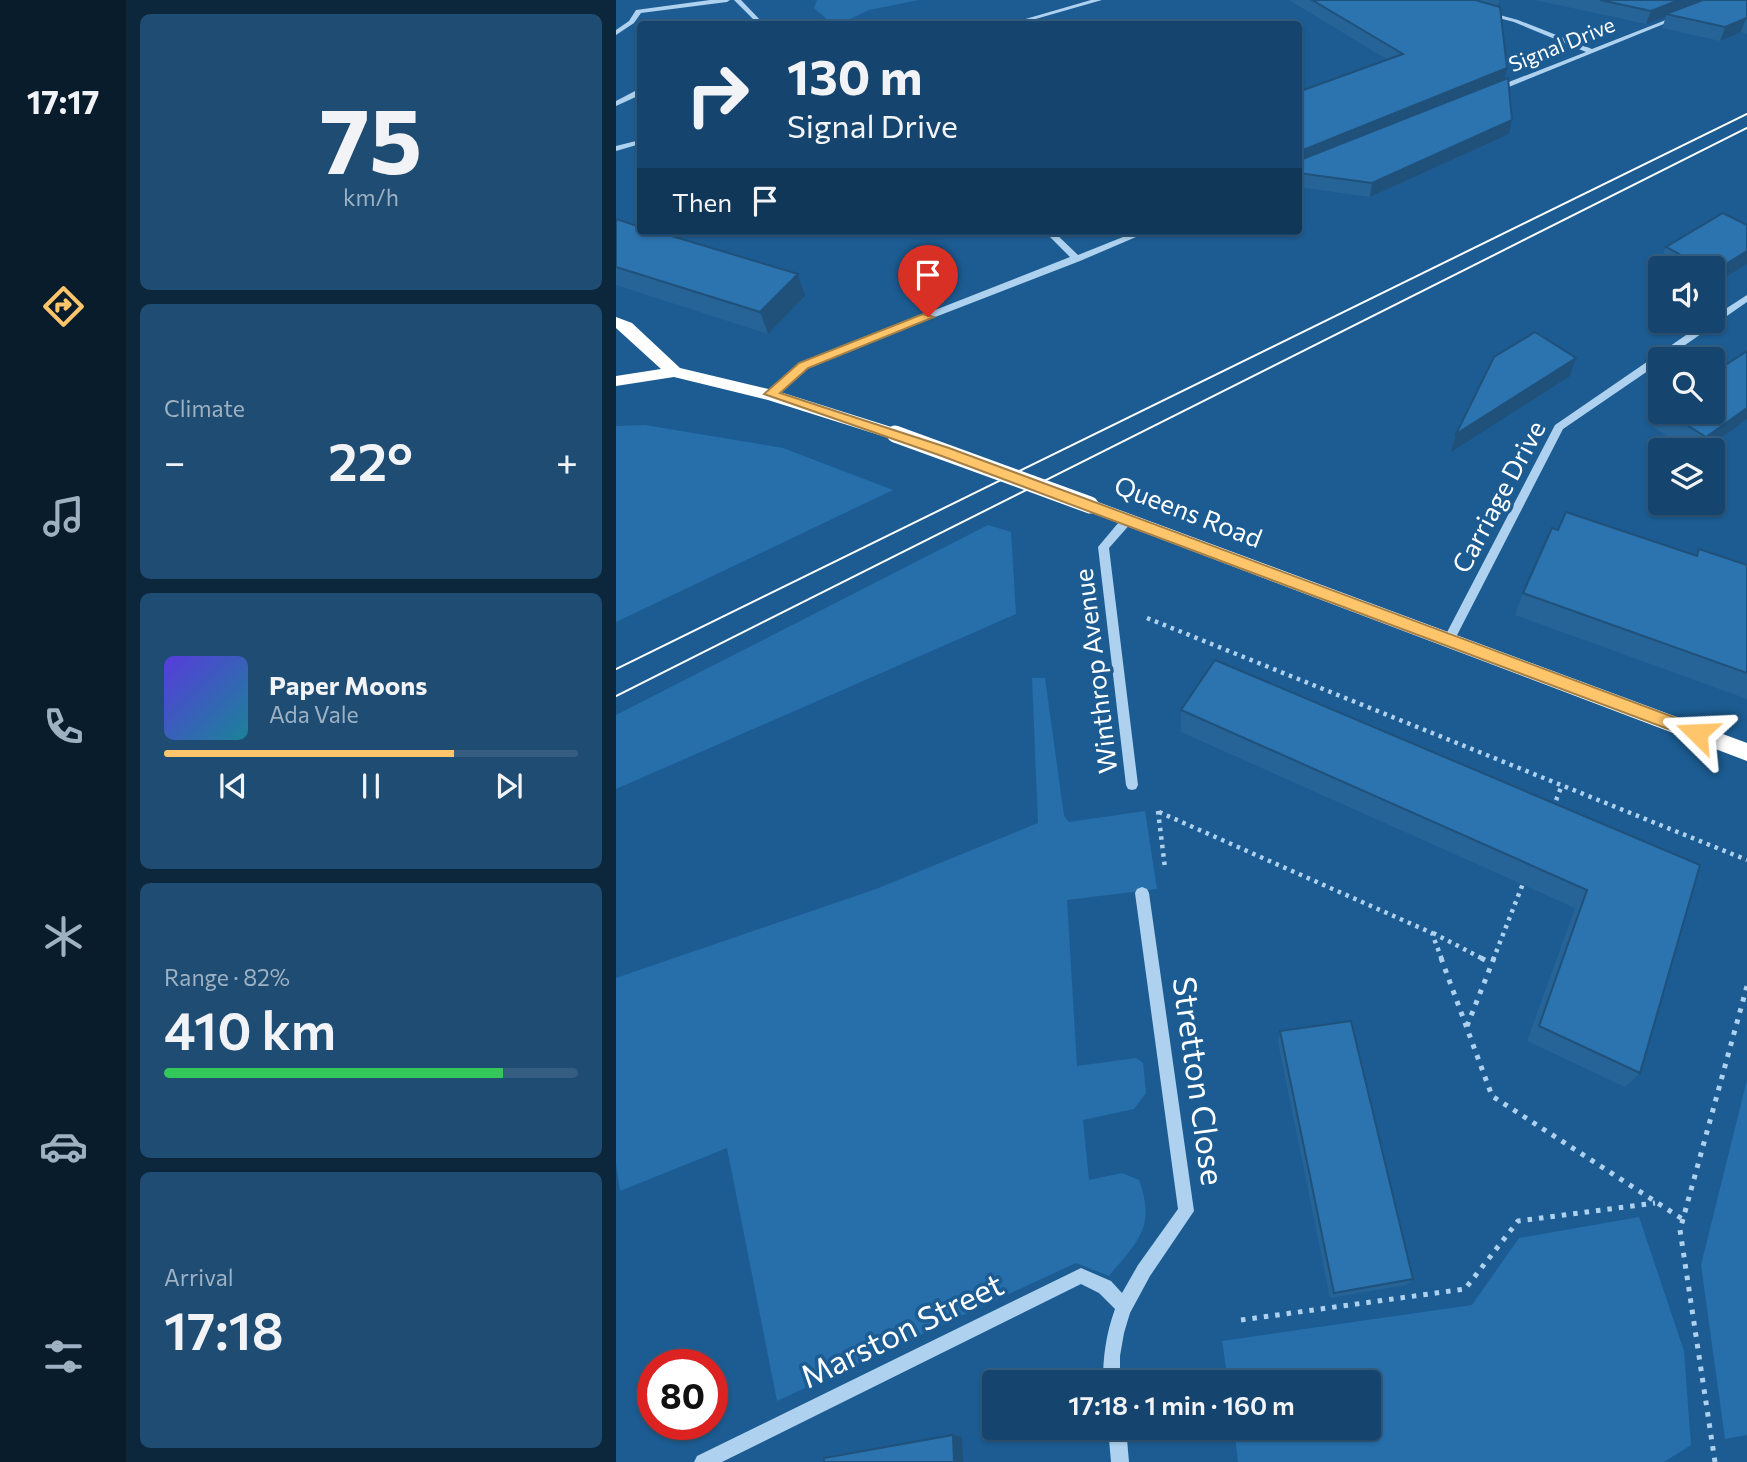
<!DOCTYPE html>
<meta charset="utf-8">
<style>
body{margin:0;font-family:Commissioner,sans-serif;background:#1e4c73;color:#f1f3f6;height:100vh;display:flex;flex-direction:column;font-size:26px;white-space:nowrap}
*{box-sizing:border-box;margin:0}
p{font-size:23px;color:#9db1c2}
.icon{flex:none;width:38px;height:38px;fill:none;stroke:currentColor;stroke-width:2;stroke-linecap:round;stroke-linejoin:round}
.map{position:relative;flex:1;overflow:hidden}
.sheet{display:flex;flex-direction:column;gap:14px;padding:14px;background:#0c263c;width:490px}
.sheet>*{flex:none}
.guide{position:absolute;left:21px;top:21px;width:665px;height:214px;border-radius:7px;box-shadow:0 2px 5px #0004,0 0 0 2px #345d81;background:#15456e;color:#f1f3f6;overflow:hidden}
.buttons{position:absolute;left:1032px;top:256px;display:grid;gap:14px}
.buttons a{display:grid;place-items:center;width:77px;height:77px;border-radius:7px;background:#15456e;box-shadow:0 2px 5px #0004,0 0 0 2px #345d81;font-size:35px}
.speed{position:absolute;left:21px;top:1349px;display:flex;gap:14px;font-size:35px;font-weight:700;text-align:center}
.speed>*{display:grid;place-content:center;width:91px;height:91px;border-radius:50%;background:#15456e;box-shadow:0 2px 5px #0004,0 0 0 2px #345d81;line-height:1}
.speed .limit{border:10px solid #d22;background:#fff;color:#111}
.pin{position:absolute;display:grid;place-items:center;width:60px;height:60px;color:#fff;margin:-72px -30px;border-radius:50% 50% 50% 0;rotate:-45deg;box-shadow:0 0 7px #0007}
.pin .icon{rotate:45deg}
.me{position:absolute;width:77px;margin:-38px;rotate:291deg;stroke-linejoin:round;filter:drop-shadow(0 0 5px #0008)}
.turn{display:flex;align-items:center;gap:24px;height:147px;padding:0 35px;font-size:32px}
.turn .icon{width:91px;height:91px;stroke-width:2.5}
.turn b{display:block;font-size:49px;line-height:60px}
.then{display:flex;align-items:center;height:66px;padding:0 35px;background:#0003;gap:14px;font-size:26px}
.big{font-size:52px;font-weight:600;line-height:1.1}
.sheet .card{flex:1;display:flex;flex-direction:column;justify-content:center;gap:10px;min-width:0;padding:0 24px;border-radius:10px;background:#1e4c73}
.sheet .dial{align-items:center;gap:0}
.dial b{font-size:91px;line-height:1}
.song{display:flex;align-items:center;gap:21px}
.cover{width:84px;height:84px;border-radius:10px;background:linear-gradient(135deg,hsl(250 70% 55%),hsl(190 70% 35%))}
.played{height:7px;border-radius:4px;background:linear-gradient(90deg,#fec56b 70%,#345d81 70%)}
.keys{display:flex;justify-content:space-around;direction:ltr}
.heat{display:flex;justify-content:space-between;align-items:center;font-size:38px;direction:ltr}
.charge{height:10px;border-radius:5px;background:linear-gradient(90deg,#34c759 82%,#345d81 0)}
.trip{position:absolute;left:366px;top:1370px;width:399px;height:70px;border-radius:7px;background:#15456e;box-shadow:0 2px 5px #0004,0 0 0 2px #345d81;font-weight:600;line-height:70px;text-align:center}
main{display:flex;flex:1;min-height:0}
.dock{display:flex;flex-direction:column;width:126px;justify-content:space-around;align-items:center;background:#081c2c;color:#9db1c2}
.dock .icon{width:49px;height:49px}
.dock .current{color:#fec56b}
.dock b{font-size:32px;color:#f1f3f6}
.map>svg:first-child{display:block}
</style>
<main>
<nav class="dock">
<b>17:17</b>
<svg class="icon current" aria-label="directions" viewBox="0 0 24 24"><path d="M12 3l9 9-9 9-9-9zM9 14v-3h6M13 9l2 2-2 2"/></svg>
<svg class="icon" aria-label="music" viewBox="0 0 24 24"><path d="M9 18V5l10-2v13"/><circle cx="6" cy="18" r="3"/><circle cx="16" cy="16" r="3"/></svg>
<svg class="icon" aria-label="phone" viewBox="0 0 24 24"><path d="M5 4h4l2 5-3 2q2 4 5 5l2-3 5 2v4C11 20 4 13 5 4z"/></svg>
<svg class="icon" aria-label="climate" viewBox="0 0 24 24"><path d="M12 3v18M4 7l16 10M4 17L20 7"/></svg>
<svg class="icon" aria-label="car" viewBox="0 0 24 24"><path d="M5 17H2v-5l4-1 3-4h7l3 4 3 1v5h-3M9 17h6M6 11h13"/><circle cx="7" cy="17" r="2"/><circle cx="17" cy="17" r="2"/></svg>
<svg class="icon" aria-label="filters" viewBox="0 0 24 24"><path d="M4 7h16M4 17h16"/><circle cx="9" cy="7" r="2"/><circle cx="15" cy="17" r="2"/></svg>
</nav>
<section class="sheet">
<div class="card dial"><b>75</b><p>km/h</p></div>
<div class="card"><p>Climate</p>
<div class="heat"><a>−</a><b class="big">22°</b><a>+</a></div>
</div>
<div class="card">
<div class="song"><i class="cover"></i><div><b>Paper Moons</b><p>Ada Vale</p></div></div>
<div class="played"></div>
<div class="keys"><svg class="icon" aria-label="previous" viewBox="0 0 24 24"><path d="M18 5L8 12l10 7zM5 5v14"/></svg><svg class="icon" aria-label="pause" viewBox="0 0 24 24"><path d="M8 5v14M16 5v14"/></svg><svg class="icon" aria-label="next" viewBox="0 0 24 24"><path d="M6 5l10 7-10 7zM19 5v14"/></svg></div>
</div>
<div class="card"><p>Range · 82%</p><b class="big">410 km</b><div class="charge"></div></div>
<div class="card"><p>Arrival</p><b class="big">17:18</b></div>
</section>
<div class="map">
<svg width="1131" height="1462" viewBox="0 0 1131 1462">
<rect width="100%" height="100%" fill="#1c5c92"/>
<g fill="#266fab">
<path d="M 201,0 L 303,0 L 253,10 L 223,24 L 216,24 L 198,8 Z"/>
<path d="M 29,425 L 167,448 L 277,490 L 0,622 L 0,426 Z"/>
<path d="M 372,525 L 395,532 L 400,614 L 0,789 L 0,715 Z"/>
<path d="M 416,678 L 429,678 L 448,816 L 453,822 L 529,811 L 541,889 L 451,900 L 461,1066 L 520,1058 L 527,1063 L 530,1093 L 518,1109 L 467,1120 L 473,1180 L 506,1173 L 523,1180 C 540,1227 522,1241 493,1276 L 460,1263 L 161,1401 L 111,1148 L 4,1191 L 0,1164 L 0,978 L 260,889 L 422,823 Z"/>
<path d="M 1131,1080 L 1131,1435 L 1109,1439 L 1085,1265 Z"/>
<path d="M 1023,1217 L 1068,1351 L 1075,1445 L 1048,1462 L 622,1462 L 618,1428 L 752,1428 L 752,1382 L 612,1382 L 606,1341 L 856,1305 L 903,1238 Z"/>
</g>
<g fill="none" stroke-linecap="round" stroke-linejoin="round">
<g stroke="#add1ee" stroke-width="4.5" stroke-dasharray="3.5 5" stroke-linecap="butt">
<path d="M 531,618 L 1131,860"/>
<path d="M 937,808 L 946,785"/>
<path d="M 542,811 L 549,868"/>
<path d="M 543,812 L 816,933 L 826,960"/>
<path d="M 817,933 L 869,960"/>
<path d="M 877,960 L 908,881"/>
</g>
<g stroke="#add1ee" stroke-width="5" stroke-dasharray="4.5 7" stroke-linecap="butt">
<path d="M 825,958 L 876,1096 L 1068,1220"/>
<path d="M 865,958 L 875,963"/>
<path d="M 851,1026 L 878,958"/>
<path d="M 625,1320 L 849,1289 L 902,1221 L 1039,1203"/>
<path d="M 1099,1462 L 1064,1230 L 1131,986"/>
</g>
<g fill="#add1ee" fill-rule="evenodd">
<path d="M 94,0 L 114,0 L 111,2 L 25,13 L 18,23 L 0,35 L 0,30 L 13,21 L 20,10 Z"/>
<path d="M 118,0 L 125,0 L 148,24 L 142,24 Z"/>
<path d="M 475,0 L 486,0 L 402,24 L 392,24 Z"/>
<path d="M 869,11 L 902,20 L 976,49 L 1060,16 L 1065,17 L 878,93 L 875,93 L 875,89 L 970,52 L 898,22 L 867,14 L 866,13 Z"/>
<path d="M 21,90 L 24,90 L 24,95 L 0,106 L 0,101 Z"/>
<path d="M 24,140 L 24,144 L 0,151 L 0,146 Z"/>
<path d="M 428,231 L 437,231 L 462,255 L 522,231 L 534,231 L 464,261 L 190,367 L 158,397 L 155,398 L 150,395 L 184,363 L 454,257 Z"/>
<path d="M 1131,295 L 1131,302 L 1049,359 L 1045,359 L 1045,362 L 947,429 L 837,643 L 829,643 L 827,640 L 939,425 L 1092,320 L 1097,320 L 1097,317 Z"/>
<path d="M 512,515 L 517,519 L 516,522 L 493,548 L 522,785 L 520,789 L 516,790 L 512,789 L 510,785 L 482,547 L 508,516 Z"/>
<path d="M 526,887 L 531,889 L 533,893 L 578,1211 L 534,1276 L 514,1313 L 508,1333 L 504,1356 L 504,1382 L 487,1382 C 487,1356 490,1334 499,1309 L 483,1293 L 465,1284 L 106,1462 L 78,1462 L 81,1456 L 465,1268 L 495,1281 L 506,1293 L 522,1265 L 562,1209 L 519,893 L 521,889 Z"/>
<path d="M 492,1428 L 510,1428 L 513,1462 L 495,1462 Z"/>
</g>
<g fill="#fff" fill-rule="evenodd">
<path d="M 0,317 L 16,323 L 64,368 L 161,391 L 285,430 L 288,434 L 279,440 L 152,400 L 58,377 L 0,386 L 0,376 L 45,369 L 0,328 Z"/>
<path d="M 474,499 L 1131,743 L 1131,761 L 468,510 L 465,505 L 468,500 Z"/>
</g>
<g stroke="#fff" stroke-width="2">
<path d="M 0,669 L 1131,114"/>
<path d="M 0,696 L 1131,128"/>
</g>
<path stroke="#fff" stroke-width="17" d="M 279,434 L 474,505"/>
</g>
<g fill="#266497">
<path d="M 673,0 L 883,0 L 882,6 L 893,134 L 754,197 L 682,187 L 682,92 L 772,60 Z"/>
<path d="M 919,0 L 1131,0 L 1131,34 L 1125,32 L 1104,41 L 1046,28 L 1050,17 L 1030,24 Z"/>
<path d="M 0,219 L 189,296 L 152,334 L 0,285 Z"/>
<path d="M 1131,225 L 1131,264 L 1097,285 L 1097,268 L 1048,268 L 1043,265 L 1050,247 Z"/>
<path d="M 1131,351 L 1131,419 L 1089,450 L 1073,450 L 1036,426 L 1045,407 L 1045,411 L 1097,411 Z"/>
<path d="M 942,530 L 1079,555 L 1083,549 L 1131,565 L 1131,699 L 899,615 L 907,593 Z"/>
<path d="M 565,710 L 1084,865 L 1024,1073 L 1009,1087 L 911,1041 L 959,908 L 565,732 Z"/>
<path d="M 664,1031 L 797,1279 L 790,1285 L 714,1298 L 662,1042 Z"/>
</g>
<g fill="#1f517b">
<path d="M 1063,0 L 1092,0 L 1050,14 L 1050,17 L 1030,24 L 1035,11 Z"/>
<path d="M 1130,18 L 1125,32 L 1104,41 L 1109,27 Z"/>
<path d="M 891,68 L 888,82 L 682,166 L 682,152 Z"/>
<path d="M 896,120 L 893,134 L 754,197 L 756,183 Z"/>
<path d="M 1131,251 L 1131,264 L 1097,285 L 1097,272 Z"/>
<path d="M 182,274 L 189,296 L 152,334 L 144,312 Z"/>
<path d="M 960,358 L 954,376 L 835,452 L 840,434 Z"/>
<path d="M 1131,408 L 1131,419 L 1089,450 L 1084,450 L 1090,437 Z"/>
<path d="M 337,1435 L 346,1437 L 347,1462 L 338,1462 Z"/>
</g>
<g fill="#2c74b0" stroke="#1f517b" stroke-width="2">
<path d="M 696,0 L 859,0 L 884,7 L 891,68 L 682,152 L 682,92 L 787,54 Z"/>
<path d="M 984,0 L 1063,0 L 1035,11 Z"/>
<path d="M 1087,0 L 1131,0 L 1131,18 L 1109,27 L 1050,14 Z"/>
<path d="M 892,78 L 896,120 L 756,183 L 682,173 L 682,157 L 684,160 Z"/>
<path d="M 1107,213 L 1131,225 L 1131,251 L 1097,272 L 1097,268 L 1089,268 L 1050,247 Z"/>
<path d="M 0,219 L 24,227 L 24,231 L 39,231 L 182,274 L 144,312 L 0,267 Z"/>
<path d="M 919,332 L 960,358 L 840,434 L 878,357 Z"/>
<path d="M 1131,351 L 1131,408 L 1090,437 L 1049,411 L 1097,411 L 1097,373 Z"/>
<path d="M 950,512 L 1081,556 L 1083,549 L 1131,565 L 1131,673 L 907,593 L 936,528 L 942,530 Z"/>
<path d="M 599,660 L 1084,865 L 1024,1073 L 923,1026 L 971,890 L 565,710 Z"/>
<path d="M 735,1021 L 797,1279 L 718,1293 L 664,1031 Z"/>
<path d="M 337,1435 L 338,1462 L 208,1462 L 208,1458 Z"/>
</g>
<path fill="#fec56b" stroke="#a58046" stroke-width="2" d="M 307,314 L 318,317 L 192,368 L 164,393 L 333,448 L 1087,728 L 1087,738 L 1076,738 L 323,455 L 148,394 L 183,363 Z"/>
<g text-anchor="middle" stroke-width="7" stroke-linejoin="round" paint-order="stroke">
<g font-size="21" fill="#fff" stroke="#1c5c92">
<text transform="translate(946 45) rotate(-22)" y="7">Signal Drive</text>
</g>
<g font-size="26" fill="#fff" stroke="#1c5c92">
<text transform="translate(883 497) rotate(-62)" y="9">Carriage Drive</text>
<text transform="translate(572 512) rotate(21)" y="9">Queens Road</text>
<text transform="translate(480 671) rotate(-97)" y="9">Winthrop Avenue</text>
</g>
<g font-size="32" fill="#fff" stroke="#1c5c92">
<text transform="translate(582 1081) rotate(82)" y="11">Stretton Close</text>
<text transform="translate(286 1331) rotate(-26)" y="11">Marston Street</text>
</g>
</g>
</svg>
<div class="buttons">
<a><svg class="icon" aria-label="sound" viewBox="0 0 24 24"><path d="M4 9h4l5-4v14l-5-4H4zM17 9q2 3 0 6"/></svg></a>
<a><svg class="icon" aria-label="search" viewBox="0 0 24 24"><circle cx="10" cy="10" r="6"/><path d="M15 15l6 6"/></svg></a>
<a><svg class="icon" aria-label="layers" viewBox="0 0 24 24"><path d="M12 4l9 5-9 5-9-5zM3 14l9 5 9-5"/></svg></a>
</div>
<div class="speed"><div class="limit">80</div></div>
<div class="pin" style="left:312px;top:317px;background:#d93025"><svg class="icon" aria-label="arrive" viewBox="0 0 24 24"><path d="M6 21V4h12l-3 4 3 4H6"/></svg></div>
<svg class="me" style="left:1081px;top:733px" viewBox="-20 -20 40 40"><path d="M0-17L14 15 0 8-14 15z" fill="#fec56b" stroke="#fff" stroke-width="4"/></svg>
<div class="trip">17:18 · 1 min · 160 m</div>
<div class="guide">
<div class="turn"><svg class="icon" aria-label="right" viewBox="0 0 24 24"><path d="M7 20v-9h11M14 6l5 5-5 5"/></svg><div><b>130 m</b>Signal Drive</div></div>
<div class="then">Then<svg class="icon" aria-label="arrive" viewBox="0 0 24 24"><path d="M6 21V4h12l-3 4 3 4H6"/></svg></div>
</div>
</div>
</main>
